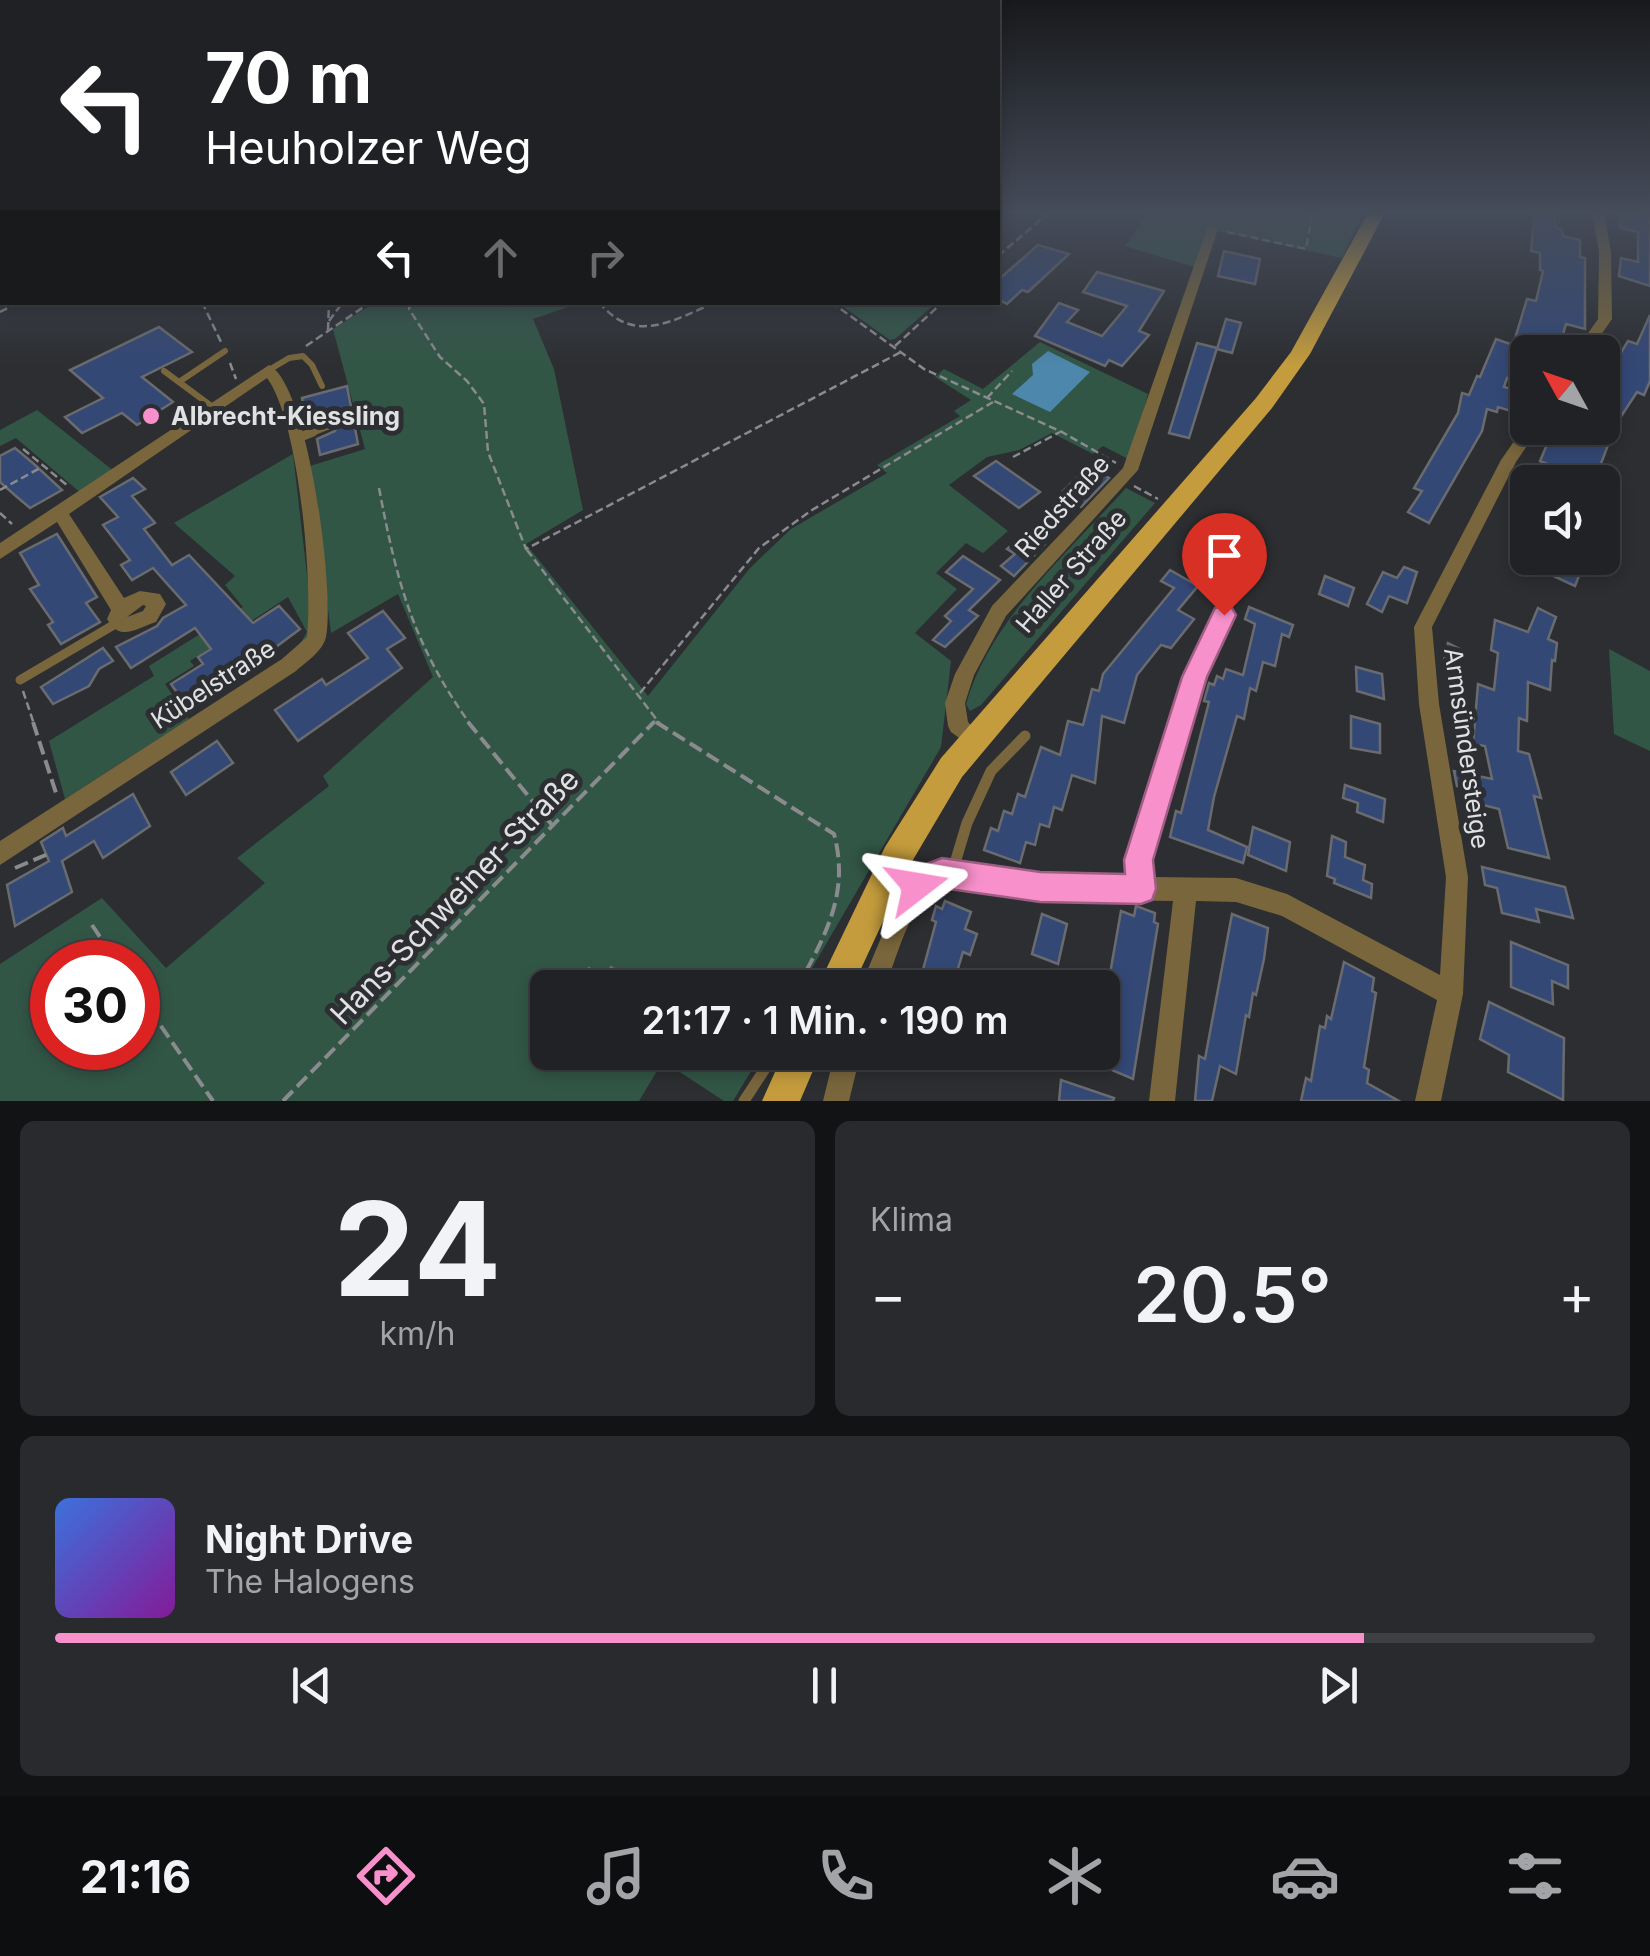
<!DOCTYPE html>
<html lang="de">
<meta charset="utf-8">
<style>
body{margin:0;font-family:Inter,sans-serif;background:#292a2d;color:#f1f3f6;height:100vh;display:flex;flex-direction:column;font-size:38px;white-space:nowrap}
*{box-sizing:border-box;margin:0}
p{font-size:32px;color:#a2a4a7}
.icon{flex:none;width:55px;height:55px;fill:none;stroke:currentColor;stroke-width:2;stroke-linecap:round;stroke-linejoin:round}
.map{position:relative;height:1101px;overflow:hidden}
.details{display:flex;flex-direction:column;gap:20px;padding:20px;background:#121314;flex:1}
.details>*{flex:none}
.banner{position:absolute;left:0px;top:0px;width:1000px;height:305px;box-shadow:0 5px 15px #0003,0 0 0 2px #3e3f42;background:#202124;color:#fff;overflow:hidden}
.needle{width:65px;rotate:310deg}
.tools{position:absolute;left:1510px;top:335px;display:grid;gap:20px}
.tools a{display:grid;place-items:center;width:110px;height:110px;border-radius:15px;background:#212225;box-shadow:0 5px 15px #0003,0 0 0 2px #3e3f42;font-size:50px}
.speed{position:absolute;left:30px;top:940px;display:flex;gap:20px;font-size:50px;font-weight:700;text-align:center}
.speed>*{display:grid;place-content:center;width:130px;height:130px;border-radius:50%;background:#212225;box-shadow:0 5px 15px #0003,0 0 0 2px #3e3f42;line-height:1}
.speed .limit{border:15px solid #d22;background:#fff;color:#111}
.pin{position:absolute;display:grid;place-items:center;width:85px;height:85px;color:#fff;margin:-102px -42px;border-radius:50% 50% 50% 0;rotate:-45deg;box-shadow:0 0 10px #0007}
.pin .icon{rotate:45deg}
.me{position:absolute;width:110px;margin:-55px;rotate:76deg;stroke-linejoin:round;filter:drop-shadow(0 0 8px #0008)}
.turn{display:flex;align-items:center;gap:35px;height:210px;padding:0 40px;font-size:45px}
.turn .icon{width:130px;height:130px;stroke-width:2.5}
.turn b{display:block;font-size:70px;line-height:85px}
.lanes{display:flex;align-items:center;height:95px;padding:0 40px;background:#0003;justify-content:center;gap:50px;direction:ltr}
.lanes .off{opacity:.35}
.big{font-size:75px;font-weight:600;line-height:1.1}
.details .card{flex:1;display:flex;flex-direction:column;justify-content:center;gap:15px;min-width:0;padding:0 35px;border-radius:15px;background:#292a2d}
.details .dial{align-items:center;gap:0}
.dial b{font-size:130px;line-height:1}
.song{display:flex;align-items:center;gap:30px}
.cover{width:120px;height:120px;border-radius:15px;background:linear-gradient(135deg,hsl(220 70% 55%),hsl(290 70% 35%))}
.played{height:10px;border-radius:5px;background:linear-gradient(90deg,#f890cb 85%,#3e3f42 85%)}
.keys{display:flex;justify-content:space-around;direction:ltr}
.heat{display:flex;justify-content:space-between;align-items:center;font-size:55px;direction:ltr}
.details .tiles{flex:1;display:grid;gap:20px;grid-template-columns:1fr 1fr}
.card:last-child{grid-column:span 2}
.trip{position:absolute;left:530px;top:970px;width:590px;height:100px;border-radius:15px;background:#212225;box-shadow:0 5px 15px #0003,0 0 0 2px #3e3f42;font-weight:600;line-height:100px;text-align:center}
.menu{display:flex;height:160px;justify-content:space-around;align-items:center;background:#0d0e0f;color:#a2a4a7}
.menu .icon{width:70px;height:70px}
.menu .selected{color:#f890cb}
.menu b{font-size:45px;color:#f1f3f6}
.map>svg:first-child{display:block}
</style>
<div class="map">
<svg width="1650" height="1101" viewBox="0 0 1650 1101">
<rect width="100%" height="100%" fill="#2c2e31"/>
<g fill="#325646" fill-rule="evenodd">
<path d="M 1149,211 L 1364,211 L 1342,258 L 1208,229 L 1194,267 L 1125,246 Z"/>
<path d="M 374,303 L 580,303 L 533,319 L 554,369 L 583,510 L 526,544 L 648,696 L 750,568 L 791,529 L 887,473 L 877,465 L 960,416 L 954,411 L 971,400 L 935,377 L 944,369 L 983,389 L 1040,342 L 1148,394 L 1130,460 L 1103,446 L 1093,454 L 1052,433 L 1019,450 L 987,457 L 949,485 L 1008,531 L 983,553 L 966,543 L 936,573 L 957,589 L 915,633 L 951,661 L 941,747 L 801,987 L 548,988 L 548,1052 L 762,1053 L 733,1101 L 724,1101 L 663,1061 L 639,1101 L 0,1101 L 0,964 L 102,898 L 166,968 L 265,883 L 237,858 L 329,786 L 323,776 L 433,677 L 398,594 L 331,633 L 310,466 L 365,449 L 333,329 ZM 52,962 L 138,962 L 138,1048 L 52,1048 Z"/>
<path d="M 838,303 L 936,303 L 895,339 L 890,340 Z"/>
<path d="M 37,410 L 115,472 L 82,494 L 16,438 L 0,446 L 0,430 Z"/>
<path d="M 293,454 L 314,635 L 300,644 L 307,632 L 288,597 L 190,661 L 194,666 L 165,684 L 189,719 L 65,799 L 49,741 L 154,676 L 149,666 L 243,607 L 225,585 L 235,576 L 174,523 Z"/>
<path d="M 1126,488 L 1155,503 L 981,705 L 970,711 L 966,704 C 991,618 1068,553 1126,488 Z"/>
<path d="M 1609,649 L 1650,671 L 1650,751 L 1614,734 Z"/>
</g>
<path fill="#4d87ab" d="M 1048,351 L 1090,372 L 1050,412 L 1012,394 L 1033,375 L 1032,364 Z"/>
<g fill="#344876" stroke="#696b6e" stroke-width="2.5">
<path d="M 1535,211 L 1553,211 L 1556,228 L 1562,230 L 1563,236 L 1580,240 L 1580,257 L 1585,258 L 1585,329 L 1566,324 L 1558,352 L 1524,352 L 1516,380 L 1507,378 L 1504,387 L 1525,393 L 1521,414 L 1498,407 L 1497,412 L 1487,409 L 1482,431 L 1429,523 L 1408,512 L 1422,491 L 1414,488 L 1458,413 L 1462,393 L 1469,395 L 1477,376 L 1480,377 L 1496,339 L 1513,345 L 1527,299 L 1536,301 L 1543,271 L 1540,270 L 1540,253 L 1531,251 Z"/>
<path d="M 1621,215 L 1650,218 L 1650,286 L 1619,276 L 1621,258 L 1638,262 L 1638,232 L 1620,228 Z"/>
<path d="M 1038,245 L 1069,254 L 1028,292 L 1022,290 L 1007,304 L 998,299 L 998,280 Z"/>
<path d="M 1224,251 L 1260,259 L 1255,284 L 1218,276 Z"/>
<path d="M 1097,272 L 1164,291 L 1139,331 L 1149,335 L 1122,366 L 1109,360 L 1105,366 L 1035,336 L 1059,303 L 1078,310 L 1067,322 L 1102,336 L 1127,306 L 1083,292 Z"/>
<path d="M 1650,315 L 1650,381 L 1644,395 L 1637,392 L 1616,424 L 1594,482 L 1544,482 L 1552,466 L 1540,461 L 1554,428 L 1602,428 L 1602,384 L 1628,341 L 1637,344 Z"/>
<path d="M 1226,319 L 1241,323 L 1232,353 L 1217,349 Z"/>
<path d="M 159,327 L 192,352 L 142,377 L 173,402 L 137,425 L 122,413 L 82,433 L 65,417 L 103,398 L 70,370 Z"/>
<path d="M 1197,343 L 1217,348 L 1189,438 L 1169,433 Z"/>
<path d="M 347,386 L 358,444 L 320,455 L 317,439 L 335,431 L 343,416 L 334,411 L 326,420 L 306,424 L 302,398 Z"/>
<path d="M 15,448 L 34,464 L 62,490 L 30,508 L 17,497 L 0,482 L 0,456 Z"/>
<path d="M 996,461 L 1040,492 L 1019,508 L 974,476 Z"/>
<path d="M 1090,465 L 1106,472 L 1104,475 L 1109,478 L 1081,507 L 1060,494 Z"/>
<path d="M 133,478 L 145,489 L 132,496 L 155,523 L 144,529 L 172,565 L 189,555 L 253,623 L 279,606 L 300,629 L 257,661 L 254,658 L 222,679 L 226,684 L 188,708 L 171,684 L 203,664 L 198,657 L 211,649 L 195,628 L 131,668 L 116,647 L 157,626 L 163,618 L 186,605 L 153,568 L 132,580 L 121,565 L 130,560 L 103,525 L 118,517 L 100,497 Z"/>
<path d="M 57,534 L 97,597 L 86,603 L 100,622 L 61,644 L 48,625 L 53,622 L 30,589 L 39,585 L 20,553 Z"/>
<path d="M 1032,537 L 1044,545 L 1014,576 L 1001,566 L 1015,554 L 1007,549 L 1017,540 L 1024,544 Z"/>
<path d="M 963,556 L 1000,580 L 969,610 L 978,616 L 945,647 L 933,640 L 951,621 L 945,616 L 973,589 L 946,572 Z"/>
<path d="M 1541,558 L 1586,558 L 1575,586 L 1536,568 Z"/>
<path d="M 1404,567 L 1417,572 L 1407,603 L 1389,596 L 1382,612 L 1367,604 L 1383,572 L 1397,578 Z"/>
<path d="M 1170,570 L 1198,586 L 1178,610 L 1194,619 L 1171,648 L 1161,645 L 1137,675 L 1124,723 L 1102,716 L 1095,783 L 1072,775 L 1062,810 L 1054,807 L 1049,827 L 1040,824 L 1035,845 L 1026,842 L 1020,863 L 984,850 L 991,828 L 998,831 L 1004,811 L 1012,814 L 1018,794 L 1025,797 L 1041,747 L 1060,755 L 1068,721 L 1083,725 L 1092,689 L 1099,691 L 1103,674 L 1174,588 L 1161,581 Z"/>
<path d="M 1325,576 L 1354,588 L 1348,606 L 1319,594 Z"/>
<path d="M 1249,607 L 1293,625 L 1289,637 L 1282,634 L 1275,666 L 1263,662 L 1256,691 L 1250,688 L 1244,719 L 1237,716 L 1214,797 L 1208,830 L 1247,847 L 1243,863 L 1170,837 L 1176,811 L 1181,813 L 1199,741 L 1209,702 L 1204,701 L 1209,683 L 1214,685 L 1217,676 L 1223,679 L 1226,669 L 1243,675 L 1255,624 L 1245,619 Z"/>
<path d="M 1538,608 L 1556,617 L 1548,639 L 1557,643 L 1555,661 L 1552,660 L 1550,690 L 1528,682 L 1527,721 L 1519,718 L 1518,751 L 1529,754 L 1541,798 L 1534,796 L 1549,858 L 1508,848 L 1499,809 L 1471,802 L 1468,788 L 1457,786 L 1454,771 L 1492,779 L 1485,746 L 1473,744 L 1478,684 L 1494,690 L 1498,653 L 1491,650 L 1495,620 L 1528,632 Z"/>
<path d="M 383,611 L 405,638 L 387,649 L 402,668 L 298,741 L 275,710 L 322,679 L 326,685 L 368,658 L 348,633 Z"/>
<path d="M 1448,643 L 1466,652 L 1460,664 L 1463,677 L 1447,675 L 1444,660 Z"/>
<path d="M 103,648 L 113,661 L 99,669 L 89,686 L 53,704 L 41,687 Z"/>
<path d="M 1356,667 L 1382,674 L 1384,699 L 1357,691 Z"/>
<path d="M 1351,716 L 1380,724 L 1380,753 L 1351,748 Z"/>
<path d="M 217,741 L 233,763 L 186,795 L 171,772 Z"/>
<path d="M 1345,785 L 1385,799 L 1383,822 L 1357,812 L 1358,803 L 1343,798 Z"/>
<path d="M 133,794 L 150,826 L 103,858 L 94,841 L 62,861 L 72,892 L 15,926 L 7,885 L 49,861 L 41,842 L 63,828 L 66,836 Z"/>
<path d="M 1253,827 L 1290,842 L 1286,871 L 1248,855 Z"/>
<path d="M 1332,836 L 1346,842 L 1345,857 L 1365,865 L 1363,880 L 1372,884 L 1371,898 L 1334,883 L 1335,879 L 1327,876 Z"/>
<path d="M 1482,867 L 1565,887 L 1573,918 L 1536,909 L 1539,922 L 1502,913 L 1497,888 L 1485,885 Z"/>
<path d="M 945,901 L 971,912 L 965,929 L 977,934 L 970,955 L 963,952 L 952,988 L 918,988 L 936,922 L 932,920 L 936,906 L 942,909 Z"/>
<path d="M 1136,906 L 1155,913 L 1154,922 L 1158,924 L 1133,1079 L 1093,1062 L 1095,1052 L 1102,1052 L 1102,1029 L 1111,1005 L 1105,1002 L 1121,911 L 1134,916 Z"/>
<path d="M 1042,914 L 1067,924 L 1058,964 L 1032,954 Z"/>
<path d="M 1232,914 L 1268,928 L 1264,959 L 1256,995 L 1253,993 L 1249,1017 L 1246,1015 L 1236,1074 L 1220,1066 L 1212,1101 L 1195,1101 L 1199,1056 L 1205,1059 Z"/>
<path d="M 1511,942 L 1568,965 L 1568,988 L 1552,981 L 1553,1004 L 1511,987 Z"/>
<path d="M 1344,962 L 1374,978 L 1372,991 L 1376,993 L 1364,1067 L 1369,1070 L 1367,1083 L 1399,1101 L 1301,1101 L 1306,1078 L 1311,1081 L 1320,1026 L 1325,1028 L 1327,1016 L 1331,1019 Z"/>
<path d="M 611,967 L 622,974 L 615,988 L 575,988 L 589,968 L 603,979 Z"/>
<path d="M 1489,1002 L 1564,1038 L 1563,1100 L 1508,1072 L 1509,1055 L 1480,1039 Z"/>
<path d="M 1061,1080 L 1114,1098 L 1113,1101 L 1059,1101 Z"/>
</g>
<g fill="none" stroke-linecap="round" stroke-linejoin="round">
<g stroke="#8a8b8e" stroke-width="2.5" stroke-dasharray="8 4" stroke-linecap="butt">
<path d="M 1227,232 L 1306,249 L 1313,211"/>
<path d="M 998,256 L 1051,211"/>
<path d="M 202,302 L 221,342"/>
<path d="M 410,302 L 409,309 L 440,357 L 467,381 L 484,404 L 488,452 L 526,549 L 901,352"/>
<path d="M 599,302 C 634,346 674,320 716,302"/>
<path d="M 831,302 L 924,369 L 1062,432 L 1116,463"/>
<path d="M 0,312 L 19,302"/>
<path d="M 329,321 L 343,302"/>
<path d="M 328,330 L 329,302"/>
<path d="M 306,346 L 371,302"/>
<path d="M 895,346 L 943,302"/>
<path d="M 230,363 L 236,379"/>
<path d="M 987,398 L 1012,371"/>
<path d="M 23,449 L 68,486"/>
<path d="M 1013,457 L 1060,432"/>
<path d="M 1134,486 L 1158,499"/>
<path d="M 379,488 C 397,583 413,644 470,724"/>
<path d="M 0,490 L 42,467"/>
<path d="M 0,513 L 12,524"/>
<path d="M 527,550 L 660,724"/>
<path d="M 23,691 L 34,724"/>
<path d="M 640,693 L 759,548 L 812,510 L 993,402"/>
<path d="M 652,724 L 655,721"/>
</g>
<g stroke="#8a8b8e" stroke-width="4" stroke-dasharray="14 6" stroke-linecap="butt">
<path d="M 33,722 L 56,793"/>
<path d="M 468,722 L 552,825"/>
<path d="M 656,722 L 834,834 C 850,894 825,936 797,988"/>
<path d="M 15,868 L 48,854"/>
<path d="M 92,925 L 117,962"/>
<path d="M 138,993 L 213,1101"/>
<path d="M 283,1101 L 654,722"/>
</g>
<g stroke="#79663c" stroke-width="6">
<path d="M 269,370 L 289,358 L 303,356 L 312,365 L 322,386"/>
<path d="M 164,371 L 214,408"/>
<path d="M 179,382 L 225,351"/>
<path d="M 307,435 L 330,426 L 336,418"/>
</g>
<g stroke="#79663c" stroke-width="9">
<path d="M 298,438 L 313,432"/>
<path d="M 20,680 L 117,623"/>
</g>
<g stroke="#79663c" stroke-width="11">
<path d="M 952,873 L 967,823 L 991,771 L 1025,736"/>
<path d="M 744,1101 L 770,1061 L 786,1070"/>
</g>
<g fill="#79663c" fill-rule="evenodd">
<path d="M 1592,211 L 1604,211 L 1611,252 L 1612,319 L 1589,352 L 1575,352 L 1598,319 L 1599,252 Z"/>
<path d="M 1208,226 L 1218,229 L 1138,470 L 1006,616 L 974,675 L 965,703 L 968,722 L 983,739 L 980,746 L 973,748 L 951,732 L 948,726 L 945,703 L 955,674 L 992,606 L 1123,468 Z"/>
<path d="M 269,365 C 309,385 335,593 326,637 C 323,651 306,662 296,671 L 0,865 L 0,841 L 282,659 L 307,637 C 313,582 299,421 267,378 L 69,514 L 124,598 L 140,591 L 160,594 L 166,604 L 156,622 C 135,629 120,642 107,619 L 111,610 L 57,522 L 0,559 L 0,543 ZM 143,605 L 146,606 L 143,611 L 127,617 Z"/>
<path d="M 1526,424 L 1528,428 L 1539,428 L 1516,462 L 1432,627 L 1439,704 L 1468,877 L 1463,994 L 1441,1101 L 1415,1101 L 1437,1000 L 1282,916 L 1236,902 L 1196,901 L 1175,1101 L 1149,1101 L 1173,901 L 1040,899 L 942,884 C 913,893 896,960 885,988 L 860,988 L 901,890 L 917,870 L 925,867 L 942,862 L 1040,875 L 1129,877 L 1128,859 L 1185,677 L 1217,610 L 1224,607 L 1231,610 L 1233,615 L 1205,677 L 1150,859 L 1152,877 L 1236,878 L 1287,894 L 1440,975 L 1446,877 L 1419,704 L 1414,627 L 1501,460 Z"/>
<path d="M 835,1052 L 861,1052 L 849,1101 L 823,1101 Z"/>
</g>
<g fill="#c49c3d" fill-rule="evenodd">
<path d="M 1369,211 L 1386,211 L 1310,354 L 1272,408 L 962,777 L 907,870 L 852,988 L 817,988 L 885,847 L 941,758 L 1256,398 L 1291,352 Z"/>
<path d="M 784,1052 L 821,1052 L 800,1101 L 762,1101 Z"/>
</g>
</g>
<linearGradient id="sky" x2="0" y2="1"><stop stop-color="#18191b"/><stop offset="0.58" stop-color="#454c5a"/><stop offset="1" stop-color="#454c5a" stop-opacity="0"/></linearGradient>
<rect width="1650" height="366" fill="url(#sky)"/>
<path fill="#f890cb" stroke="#a15e84" stroke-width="2.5" d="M 1224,605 L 1232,608 L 1236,615 L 1207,677 L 1153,860 L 1156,889 L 1152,900 L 1141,904 L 1040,902 L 942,888 L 917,901 L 906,897 L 902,886 L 915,868 L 942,858 L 1040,872 L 1125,874 L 1124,860 L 1182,677 L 1215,608 Z"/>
<circle fill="#f890cb" stroke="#2c2e31" stroke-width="4" cx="151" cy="416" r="10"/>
<g text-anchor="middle" stroke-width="10" stroke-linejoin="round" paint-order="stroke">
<g font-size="25" font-weight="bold" fill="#e0e1e3" stroke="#2c2e31" text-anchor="start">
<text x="171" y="425">Albrecht-Kiessling</text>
</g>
<g font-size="25" fill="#e0e1e3" stroke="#2c2e31">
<text transform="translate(1062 506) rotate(-48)" y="9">Riedstraße</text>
<text transform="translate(1071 571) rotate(-49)" y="9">Haller Straße</text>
<text transform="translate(213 684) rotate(-33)" y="9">Kübelstraße</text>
<text transform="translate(1467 748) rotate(82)" y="9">Armsündersteige</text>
</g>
<g font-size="30" fill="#e0e1e3" stroke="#2c2e31">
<text transform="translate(455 897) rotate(-46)" y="10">Hans-Schweiner-Straße</text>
</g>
</g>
</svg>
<div class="tools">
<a><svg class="needle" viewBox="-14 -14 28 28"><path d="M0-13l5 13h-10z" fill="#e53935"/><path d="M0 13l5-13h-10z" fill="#a2a4a7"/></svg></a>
<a><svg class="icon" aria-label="sound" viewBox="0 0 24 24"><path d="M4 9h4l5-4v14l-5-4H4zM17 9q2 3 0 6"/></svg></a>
</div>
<div class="speed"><div class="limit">30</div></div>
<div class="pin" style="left:1224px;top:615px;background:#d93025"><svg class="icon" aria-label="arrive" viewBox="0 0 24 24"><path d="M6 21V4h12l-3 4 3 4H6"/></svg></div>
<svg class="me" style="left:917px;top:886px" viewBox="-20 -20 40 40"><path d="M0-17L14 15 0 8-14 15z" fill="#f890cb" stroke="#fff" stroke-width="4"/></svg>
<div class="trip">21:17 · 1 Min. · 190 m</div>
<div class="banner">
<div class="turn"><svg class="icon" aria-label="left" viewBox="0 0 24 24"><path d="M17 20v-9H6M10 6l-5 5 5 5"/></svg><div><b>70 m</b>Heuholzer Weg</div></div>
<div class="lanes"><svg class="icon" aria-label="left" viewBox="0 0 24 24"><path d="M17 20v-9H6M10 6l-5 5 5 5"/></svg><svg class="icon off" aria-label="ahead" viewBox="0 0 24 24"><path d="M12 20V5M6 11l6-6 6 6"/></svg><svg class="icon off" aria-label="right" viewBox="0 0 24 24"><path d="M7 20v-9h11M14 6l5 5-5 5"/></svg></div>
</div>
</div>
<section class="details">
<div class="tiles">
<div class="card dial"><b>24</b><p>km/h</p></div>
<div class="card"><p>Klima</p>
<div class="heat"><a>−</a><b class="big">20.5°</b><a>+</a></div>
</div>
<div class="card">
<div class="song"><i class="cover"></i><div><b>Night Drive</b><p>The Halogens</p></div></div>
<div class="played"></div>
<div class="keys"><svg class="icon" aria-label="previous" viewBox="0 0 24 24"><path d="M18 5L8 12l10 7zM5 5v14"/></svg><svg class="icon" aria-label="pause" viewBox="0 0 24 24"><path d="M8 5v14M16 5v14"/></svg><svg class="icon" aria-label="next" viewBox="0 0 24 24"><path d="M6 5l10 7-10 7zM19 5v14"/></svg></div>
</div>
</div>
</section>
<nav class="menu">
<b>21:16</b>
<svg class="icon selected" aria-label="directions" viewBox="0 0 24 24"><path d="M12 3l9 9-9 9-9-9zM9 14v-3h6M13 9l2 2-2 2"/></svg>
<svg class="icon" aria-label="music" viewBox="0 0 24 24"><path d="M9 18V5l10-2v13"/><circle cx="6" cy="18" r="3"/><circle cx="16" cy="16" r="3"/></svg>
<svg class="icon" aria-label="phone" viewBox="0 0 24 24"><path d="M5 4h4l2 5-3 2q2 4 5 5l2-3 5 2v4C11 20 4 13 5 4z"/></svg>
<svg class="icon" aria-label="climate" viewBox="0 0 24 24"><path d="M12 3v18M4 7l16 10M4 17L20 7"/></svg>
<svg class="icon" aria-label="car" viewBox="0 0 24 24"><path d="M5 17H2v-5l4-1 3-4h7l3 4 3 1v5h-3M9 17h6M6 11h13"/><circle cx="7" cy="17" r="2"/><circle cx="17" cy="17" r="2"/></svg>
<svg class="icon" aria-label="filters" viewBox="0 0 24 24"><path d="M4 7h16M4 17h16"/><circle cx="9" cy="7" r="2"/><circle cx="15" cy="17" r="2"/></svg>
</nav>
